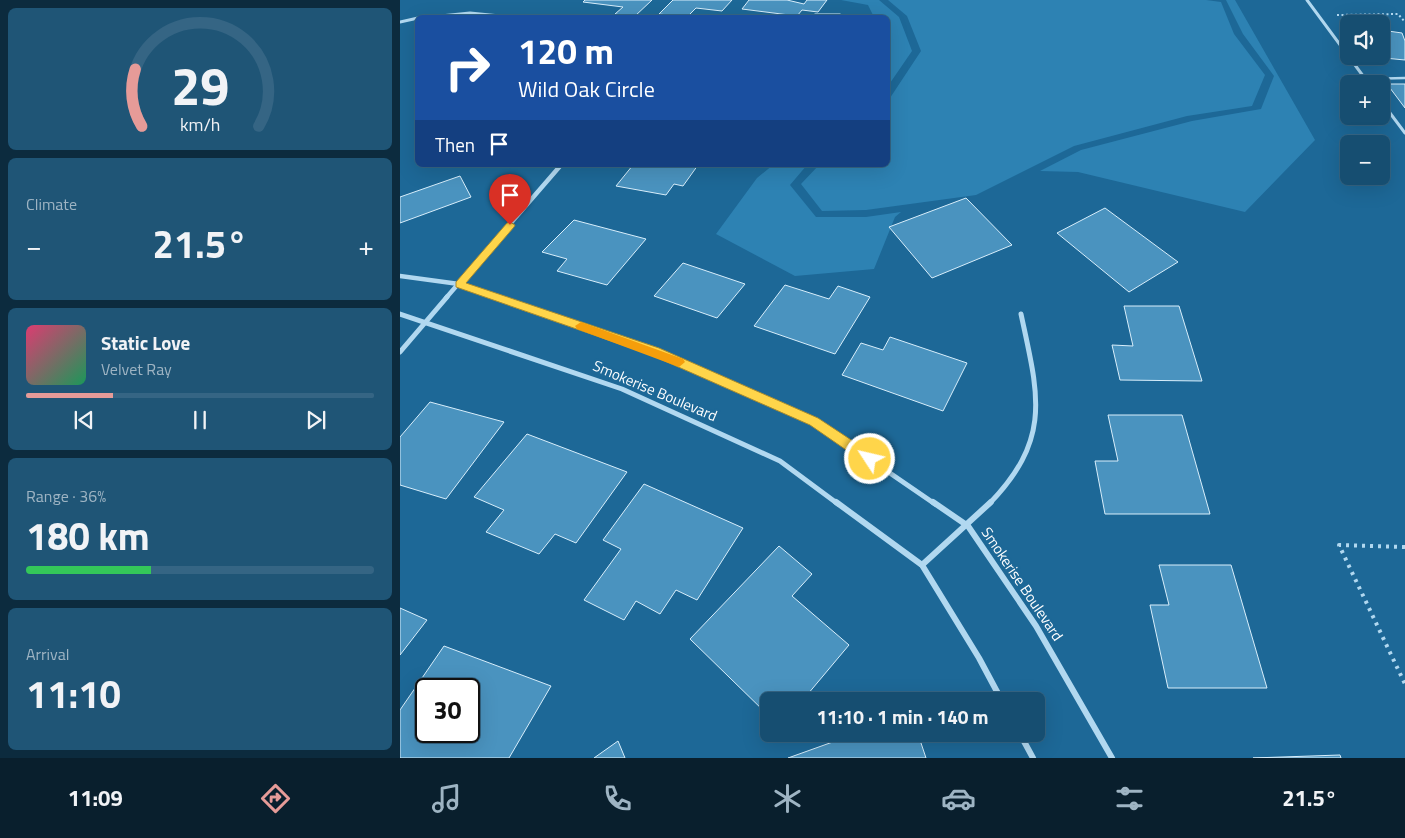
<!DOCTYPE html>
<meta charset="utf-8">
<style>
body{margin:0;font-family:"Titillium Web",sans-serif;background:#1f5576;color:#f1f3f6;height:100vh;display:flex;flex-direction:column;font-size:19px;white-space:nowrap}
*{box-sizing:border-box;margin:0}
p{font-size:16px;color:#9eb4c3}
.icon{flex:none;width:28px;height:28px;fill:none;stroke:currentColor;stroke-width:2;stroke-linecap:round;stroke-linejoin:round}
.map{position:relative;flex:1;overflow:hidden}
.drawer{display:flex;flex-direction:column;gap:8px;padding:8px;background:#0c2b3e;width:400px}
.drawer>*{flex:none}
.banner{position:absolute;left:15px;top:15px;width:475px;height:152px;border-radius:8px;box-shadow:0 5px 20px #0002,0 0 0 1px #356584;background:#1a4fa0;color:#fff;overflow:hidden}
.buttons{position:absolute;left:940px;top:15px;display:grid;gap:10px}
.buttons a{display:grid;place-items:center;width:50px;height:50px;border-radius:8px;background:#164e71;box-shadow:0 5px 20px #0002,0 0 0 1px #356584;font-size:25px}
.speed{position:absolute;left:15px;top:678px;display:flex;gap:10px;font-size:25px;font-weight:700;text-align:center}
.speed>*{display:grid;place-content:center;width:65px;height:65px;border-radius:50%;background:#164e71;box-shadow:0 5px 20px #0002,0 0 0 1px #356584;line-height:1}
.speed .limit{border:2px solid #111;border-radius:8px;background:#fff;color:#111}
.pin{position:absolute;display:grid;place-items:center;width:42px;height:42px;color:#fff;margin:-51px -21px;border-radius:50% 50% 50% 0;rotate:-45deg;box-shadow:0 0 5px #0007}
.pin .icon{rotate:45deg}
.me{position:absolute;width:55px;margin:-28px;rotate:305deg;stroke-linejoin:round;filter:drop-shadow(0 0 4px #0008)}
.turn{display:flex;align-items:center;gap:18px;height:105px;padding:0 20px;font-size:22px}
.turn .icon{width:65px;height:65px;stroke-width:2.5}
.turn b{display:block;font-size:35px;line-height:42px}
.then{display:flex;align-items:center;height:48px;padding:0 20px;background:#0003;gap:10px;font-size:19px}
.big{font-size:38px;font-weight:700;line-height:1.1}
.drawer .card{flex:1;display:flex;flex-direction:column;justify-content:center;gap:8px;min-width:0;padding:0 18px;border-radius:8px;background:#1f5576}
.drawer .dial{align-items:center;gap:0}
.dial svg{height:130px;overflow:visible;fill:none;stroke:#356584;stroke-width:7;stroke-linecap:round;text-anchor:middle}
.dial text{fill:#f1f3f6;stroke:none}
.song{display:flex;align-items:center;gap:15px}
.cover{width:60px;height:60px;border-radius:8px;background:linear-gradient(135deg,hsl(340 70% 55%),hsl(150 70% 35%))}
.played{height:5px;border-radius:2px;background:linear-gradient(90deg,#e69b98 25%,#356584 25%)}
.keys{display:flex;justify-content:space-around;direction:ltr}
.heat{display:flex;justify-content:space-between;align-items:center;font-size:28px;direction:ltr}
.charge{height:8px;border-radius:4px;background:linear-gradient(90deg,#34c759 36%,#356584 0)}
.trip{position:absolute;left:360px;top:692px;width:285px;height:50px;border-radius:8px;background:#164e71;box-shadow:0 5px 20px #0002,0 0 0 1px #356584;font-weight:700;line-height:50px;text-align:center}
.dock{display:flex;height:80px;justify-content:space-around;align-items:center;background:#091f2d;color:#9eb4c3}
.dock .icon{width:35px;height:35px}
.dock .current{color:#e69b98}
.dock b{font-size:22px;color:#f1f3f6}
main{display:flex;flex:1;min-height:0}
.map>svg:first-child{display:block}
</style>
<main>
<section class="drawer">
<div class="card dial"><svg viewBox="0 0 100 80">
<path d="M14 69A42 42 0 1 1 86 69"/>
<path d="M14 69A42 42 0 0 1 10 34" stroke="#e69b98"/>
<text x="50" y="56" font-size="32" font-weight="700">29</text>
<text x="50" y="72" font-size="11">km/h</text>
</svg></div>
<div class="card"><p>Climate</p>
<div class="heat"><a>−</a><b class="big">21.5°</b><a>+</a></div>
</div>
<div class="card">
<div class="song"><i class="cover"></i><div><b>Static Love</b><p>Velvet Ray</p></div></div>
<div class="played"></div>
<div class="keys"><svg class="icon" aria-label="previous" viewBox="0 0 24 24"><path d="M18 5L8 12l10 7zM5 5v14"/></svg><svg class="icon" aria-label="pause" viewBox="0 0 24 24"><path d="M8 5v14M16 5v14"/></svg><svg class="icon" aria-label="next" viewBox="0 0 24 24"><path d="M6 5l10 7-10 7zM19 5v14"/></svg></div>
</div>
<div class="card"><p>Range · 36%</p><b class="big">180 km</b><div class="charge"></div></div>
<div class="card"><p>Arrival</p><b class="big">11:10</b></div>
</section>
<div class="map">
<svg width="1005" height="758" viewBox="0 0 1005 758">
<rect width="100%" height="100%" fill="#1d6897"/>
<g fill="#2d82b3">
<path d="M 441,0 L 479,0 L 499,17 L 512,51 L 488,86 L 488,18 L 474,17 L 468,5 Z"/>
<path d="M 488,0 L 806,0 L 821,2 L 834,34 L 865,75 L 852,106 L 787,116 L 674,146 L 576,195 L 466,210 L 422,211 L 401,184 L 419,165 L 488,165 L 488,101 L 521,51 L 507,16 Z"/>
<path d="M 826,0 L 835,0 L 915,140 L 845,212 L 678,172 L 640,171 L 681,150 L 792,121 L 861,109 L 874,76 L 843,34 Z"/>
<path d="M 373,165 L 407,165 L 390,185 L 416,217 L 466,217 L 501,212 L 495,217 L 474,269 L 395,276 L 316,234 L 357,178 Z"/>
</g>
<g fill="#4a93bf" stroke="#d8eefb" fill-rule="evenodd">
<path d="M 185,0 L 252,0 L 234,17 L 215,14 L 223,7 L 183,2 Z"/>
<path d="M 273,0 L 332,0 L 322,11 L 296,8 L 287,17 L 259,14 Z"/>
<path d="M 349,0 L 387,0 L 404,4 L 407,0 L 427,0 L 418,12 L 402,10 L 397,16 L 342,9 Z"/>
<rect x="415" y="14" width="25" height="4"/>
<path d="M 981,30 L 1002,33 L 1005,41 L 1005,60 L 984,58 L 981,49 Z"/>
<path d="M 987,84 L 1005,84 L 1005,108 Z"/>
<path d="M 233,165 L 298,165 L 283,186 L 274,184 L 266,195 L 216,186 Z"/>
<path d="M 60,176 L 71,197 L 0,223 L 0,197 Z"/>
<path d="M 566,198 L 612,245 L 532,278 L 489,227 Z"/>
<path d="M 705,208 L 778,262 L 729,292 L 657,233 Z"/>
<path d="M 174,220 L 246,239 L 207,285 L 157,271 L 167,259 L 142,252 Z"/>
<path d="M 283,263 L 345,284 L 317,318 L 254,296 Z"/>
<path d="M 385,285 L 429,299 L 438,286 L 470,297 L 435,354 L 354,326 Z"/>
<path d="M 724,306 L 779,306 L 802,381 L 720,380 L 712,345 L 733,346 Z"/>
<path d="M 490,337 L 567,363 L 543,411 L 442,375 L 461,343 L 483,350 Z"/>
<path d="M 30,402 L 104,422 L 46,499 L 0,485 L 0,437 Z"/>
<path d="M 708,415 L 782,415 L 810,514 L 705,514 L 695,461 L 718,461 Z"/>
<path d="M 127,434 L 227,472 L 176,543 L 155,534 L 139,554 L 86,532 L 104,510 L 74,497 Z"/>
<path d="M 244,484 L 343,528 L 297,600 L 276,590 L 260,614 L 236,601 L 224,620 L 184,600 L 221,549 L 203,540 Z"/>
<path d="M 379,546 L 412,574 L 392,596 L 449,645 L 402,701 L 369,701 L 369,716 L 290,639 Z"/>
<path d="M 759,565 L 831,565 L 867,688 L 768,688 L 750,605 L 769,605 Z"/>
<path d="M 0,608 L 27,620 L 0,655 Z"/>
<path d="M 44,646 L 151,686 L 109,758 L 0,758 L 0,710 ZM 26,689 L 69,689 L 69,731 L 26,731 Z"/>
<path d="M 455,734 L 518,734 L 526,758 L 388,758 Z"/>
<path d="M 218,741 L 225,758 L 194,758 Z"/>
<path d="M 940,755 L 941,758 L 853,758 Z"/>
</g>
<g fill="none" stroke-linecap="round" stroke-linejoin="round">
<path stroke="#b1d8f0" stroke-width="2" stroke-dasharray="2 2.5" stroke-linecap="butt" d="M 937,15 L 998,14 L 1005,22"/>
<path stroke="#b1d8f0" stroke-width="4" stroke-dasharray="3 5" stroke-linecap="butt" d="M 1005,547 L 939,545 L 1005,684"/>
<path stroke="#b1d8f0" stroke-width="2.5" d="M 965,79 L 1005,78"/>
<g stroke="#b1d8f0" stroke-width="3">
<path d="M 907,0 L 969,84"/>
<path d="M 21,18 L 70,13 L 119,18"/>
<path d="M 0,22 L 18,18"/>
<path d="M 981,101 L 1005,133"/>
</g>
<g stroke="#b1d8f0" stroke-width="4.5">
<path d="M 0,276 L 59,284 L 101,298"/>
<path d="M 46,298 L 161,165"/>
</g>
<g stroke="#b1d8f0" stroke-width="5">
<path d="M 98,297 L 255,351 L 414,421 L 535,504"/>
<path d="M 0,314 L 222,389 L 380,461 L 438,504"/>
<path d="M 0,352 L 47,297"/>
<path d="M 589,504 C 653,438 638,394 621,314"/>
</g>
<g stroke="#b1d8f0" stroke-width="6">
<path d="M 436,502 L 522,565 L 579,658 L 602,701"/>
<path d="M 533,502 L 568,526 L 636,626 L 712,758"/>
<path d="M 522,565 L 591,502"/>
<path d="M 620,734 L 633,758"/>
</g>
</g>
<path fill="#ffd54a" stroke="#a68a30" d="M 110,222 L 115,225 L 114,227 L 66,283 L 259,348 L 418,418 L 474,455 L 476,459 L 474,463 L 465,463 L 410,425 L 251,355 L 56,287 L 56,282 L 107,223 Z"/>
<path fill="#f59e0b" d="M 181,322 L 283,359 L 285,362 L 279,367 L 177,329 L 175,326 Z"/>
<g text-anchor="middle" stroke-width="5" stroke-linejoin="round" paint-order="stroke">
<g font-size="15" fill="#fff" stroke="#1d6897">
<text transform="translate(255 391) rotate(23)" y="5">Smokerise Boulevard</text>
<text transform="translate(622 584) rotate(56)" y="5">Smokerise Boulevard</text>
</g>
</g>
</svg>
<div class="buttons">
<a><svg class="icon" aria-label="sound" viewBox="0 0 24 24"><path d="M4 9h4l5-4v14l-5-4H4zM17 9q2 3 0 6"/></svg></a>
<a>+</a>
<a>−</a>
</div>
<div class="speed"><div class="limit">30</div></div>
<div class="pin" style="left:110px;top:225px;background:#d93025"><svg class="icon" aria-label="arrive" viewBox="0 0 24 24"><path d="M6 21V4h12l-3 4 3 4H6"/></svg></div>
<svg class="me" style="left:470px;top:459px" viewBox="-20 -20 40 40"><circle r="17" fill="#ffd54a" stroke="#fff" stroke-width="3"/><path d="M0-11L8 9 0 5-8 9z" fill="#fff"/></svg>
<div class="trip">11:10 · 1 min · 140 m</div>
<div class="banner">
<div class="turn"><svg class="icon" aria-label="right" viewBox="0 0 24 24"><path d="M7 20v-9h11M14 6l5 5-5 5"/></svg><div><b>120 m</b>Wild Oak Circle</div></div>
<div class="then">Then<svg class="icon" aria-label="arrive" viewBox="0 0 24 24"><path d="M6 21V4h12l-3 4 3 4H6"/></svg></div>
</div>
</div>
</main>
<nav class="dock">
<b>11:09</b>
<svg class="icon current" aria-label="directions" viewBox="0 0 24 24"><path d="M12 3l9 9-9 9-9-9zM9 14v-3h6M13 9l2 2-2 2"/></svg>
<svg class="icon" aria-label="music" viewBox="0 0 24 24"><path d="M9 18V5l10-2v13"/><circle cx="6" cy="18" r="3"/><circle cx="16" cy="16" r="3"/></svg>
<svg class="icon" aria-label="phone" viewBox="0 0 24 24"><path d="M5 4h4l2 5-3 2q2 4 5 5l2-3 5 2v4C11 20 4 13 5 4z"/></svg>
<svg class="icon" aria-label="climate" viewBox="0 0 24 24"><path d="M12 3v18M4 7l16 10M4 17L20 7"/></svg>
<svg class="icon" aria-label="car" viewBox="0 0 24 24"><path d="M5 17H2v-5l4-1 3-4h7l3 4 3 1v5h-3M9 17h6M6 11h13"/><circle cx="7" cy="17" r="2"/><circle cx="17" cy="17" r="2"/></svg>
<svg class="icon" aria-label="filters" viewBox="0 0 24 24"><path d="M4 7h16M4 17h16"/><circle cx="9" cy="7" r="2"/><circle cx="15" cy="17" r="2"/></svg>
<b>21.5°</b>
</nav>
